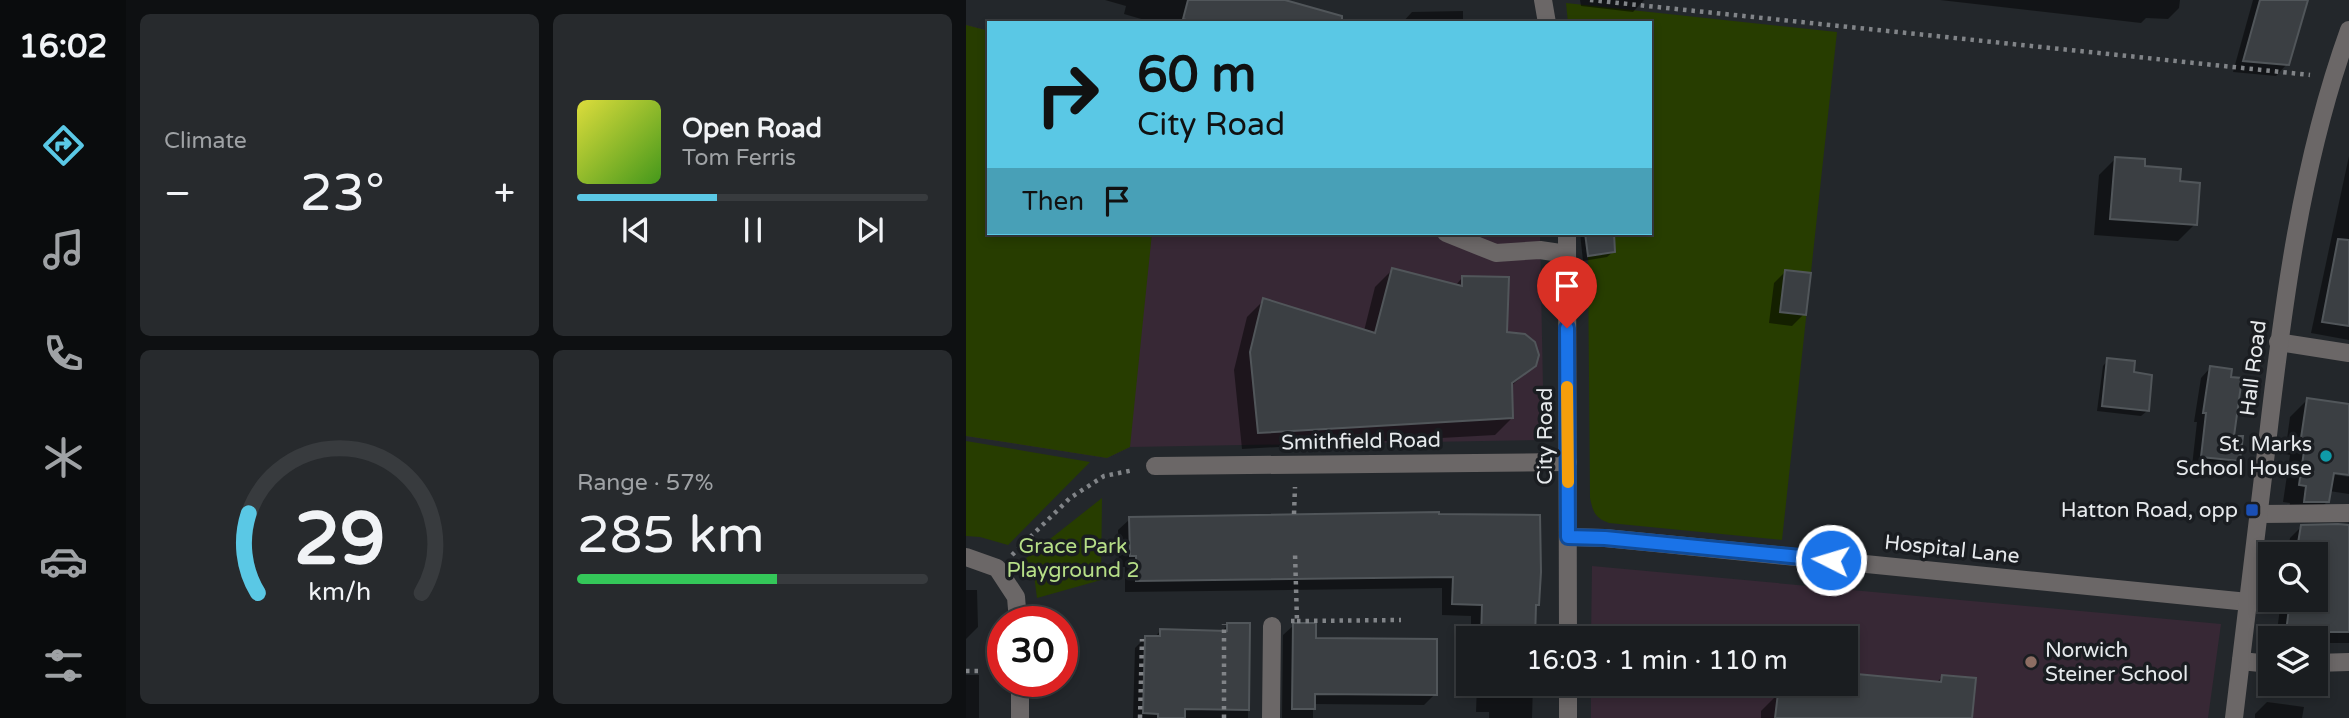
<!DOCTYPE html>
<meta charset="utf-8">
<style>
body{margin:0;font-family:"Varela Round",sans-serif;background:#272a2d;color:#f1f3f6;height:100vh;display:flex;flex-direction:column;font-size:26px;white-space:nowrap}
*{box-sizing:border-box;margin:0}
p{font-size:23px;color:#9fa2a5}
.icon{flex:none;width:38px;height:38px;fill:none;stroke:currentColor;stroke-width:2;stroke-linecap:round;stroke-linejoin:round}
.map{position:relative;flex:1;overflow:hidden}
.side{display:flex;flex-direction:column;gap:14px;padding:14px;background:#0e1012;width:840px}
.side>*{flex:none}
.top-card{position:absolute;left:21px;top:21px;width:665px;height:214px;border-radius:0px;box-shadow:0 4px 10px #0003,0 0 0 2px #383b3e;background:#5ac8e5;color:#111;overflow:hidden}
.controls{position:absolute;left:1292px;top:542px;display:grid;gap:14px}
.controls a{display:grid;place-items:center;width:70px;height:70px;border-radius:0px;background:#1a1d20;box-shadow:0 4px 10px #0003,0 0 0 2px #383b3e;font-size:35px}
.speed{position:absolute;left:21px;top:606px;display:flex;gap:14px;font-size:35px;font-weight:700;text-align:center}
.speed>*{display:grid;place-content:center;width:91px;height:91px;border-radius:50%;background:#1a1d20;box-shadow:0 4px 10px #0003,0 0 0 2px #383b3e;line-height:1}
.speed .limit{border:10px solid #d22;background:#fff;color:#111}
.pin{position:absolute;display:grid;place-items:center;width:60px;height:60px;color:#fff;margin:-72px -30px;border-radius:50% 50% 50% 0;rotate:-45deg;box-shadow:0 0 7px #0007}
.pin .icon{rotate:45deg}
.me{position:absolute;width:77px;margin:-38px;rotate:275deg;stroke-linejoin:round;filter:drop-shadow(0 0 5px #0008)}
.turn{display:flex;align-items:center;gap:24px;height:147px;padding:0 35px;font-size:32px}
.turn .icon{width:91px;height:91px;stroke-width:2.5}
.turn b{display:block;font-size:49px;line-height:60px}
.then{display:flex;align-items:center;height:66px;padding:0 35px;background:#0003;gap:14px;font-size:26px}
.big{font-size:52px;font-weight:600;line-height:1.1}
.side .card{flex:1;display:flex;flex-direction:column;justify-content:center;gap:10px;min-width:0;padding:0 24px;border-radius:10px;background:#272a2d}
.side .dial{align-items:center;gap:0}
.dial svg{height:182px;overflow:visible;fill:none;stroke:#383b3e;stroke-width:7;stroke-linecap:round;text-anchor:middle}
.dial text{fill:#f1f3f6;stroke:none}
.song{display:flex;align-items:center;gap:21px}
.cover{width:84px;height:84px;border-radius:10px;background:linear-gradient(135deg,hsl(60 70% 55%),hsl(100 70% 35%))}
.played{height:7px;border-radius:4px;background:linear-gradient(90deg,#5ac8e5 40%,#383b3e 40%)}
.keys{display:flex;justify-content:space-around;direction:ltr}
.heat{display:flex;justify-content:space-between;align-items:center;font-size:38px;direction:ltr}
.charge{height:10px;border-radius:5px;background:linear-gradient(90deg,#34c759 57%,#383b3e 0)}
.side .tiles{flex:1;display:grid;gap:14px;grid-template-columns:repeat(2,1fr)}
.trip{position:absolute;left:490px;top:626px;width:402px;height:70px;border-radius:0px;background:#1a1d20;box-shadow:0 4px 10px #0003,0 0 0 2px #383b3e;font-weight:600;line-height:70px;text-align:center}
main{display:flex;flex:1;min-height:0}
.tab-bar{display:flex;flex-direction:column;width:126px;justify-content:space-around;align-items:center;background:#0a0c0d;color:#9fa2a5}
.tab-bar .icon{width:49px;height:49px}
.tab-bar .on{color:#5ac8e5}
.tab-bar b{font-size:32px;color:#f1f3f6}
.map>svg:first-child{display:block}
</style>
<main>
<nav class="tab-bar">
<b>16:02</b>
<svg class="icon on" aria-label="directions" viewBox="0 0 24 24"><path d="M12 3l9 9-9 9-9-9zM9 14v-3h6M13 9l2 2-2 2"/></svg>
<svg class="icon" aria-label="music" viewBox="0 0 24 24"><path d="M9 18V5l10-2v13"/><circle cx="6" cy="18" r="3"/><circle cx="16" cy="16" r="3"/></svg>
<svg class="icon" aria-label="phone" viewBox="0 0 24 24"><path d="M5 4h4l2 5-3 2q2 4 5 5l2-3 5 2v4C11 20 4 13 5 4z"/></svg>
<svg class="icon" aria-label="climate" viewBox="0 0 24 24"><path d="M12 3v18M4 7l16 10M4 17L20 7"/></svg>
<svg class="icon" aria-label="car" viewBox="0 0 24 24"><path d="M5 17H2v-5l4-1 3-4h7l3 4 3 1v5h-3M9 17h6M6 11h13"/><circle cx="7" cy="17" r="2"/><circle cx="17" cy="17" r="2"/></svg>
<svg class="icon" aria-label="filters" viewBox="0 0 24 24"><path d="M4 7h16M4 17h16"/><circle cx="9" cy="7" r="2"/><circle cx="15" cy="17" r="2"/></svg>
</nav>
<section class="side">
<div class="tiles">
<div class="card"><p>Climate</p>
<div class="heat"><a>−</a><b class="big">23°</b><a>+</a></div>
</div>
<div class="card">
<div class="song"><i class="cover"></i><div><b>Open Road</b><p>Tom Ferris</p></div></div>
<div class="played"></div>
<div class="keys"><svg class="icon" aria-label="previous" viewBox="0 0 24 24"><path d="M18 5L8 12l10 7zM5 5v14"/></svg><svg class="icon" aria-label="pause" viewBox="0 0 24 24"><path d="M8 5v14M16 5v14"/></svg><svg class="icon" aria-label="next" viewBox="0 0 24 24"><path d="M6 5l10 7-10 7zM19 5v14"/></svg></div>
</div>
<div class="card dial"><svg viewBox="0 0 100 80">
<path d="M14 69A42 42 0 1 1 86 69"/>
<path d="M14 69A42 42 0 0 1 10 34" stroke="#5ac8e5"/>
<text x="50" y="56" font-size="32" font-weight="700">29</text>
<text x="50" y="72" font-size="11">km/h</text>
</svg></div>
<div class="card"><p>Range · 57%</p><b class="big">285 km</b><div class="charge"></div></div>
</div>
</section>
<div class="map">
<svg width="1383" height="718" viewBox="0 0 1383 718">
<rect width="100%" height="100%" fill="#23272b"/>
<g fill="#372835">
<path d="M 0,25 L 23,31 L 23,233 L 574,233 L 578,440 L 164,447 L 141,458 L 0,436 Z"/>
<path d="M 626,566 L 1255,624 L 1242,718 L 625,718 L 625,684 L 880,684 L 880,639 L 625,639 Z"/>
</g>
<g fill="#273d00">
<path d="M 600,3 L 871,32 L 816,540 L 643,523 C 629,518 627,512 624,498 L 622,256 L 619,233 L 684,233 L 684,23 L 602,23 Z"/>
<path d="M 0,25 L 23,31 L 23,233 L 186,233 L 164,447 L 141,458 L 0,436 Z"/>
<path d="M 0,441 L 124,462 L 42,545 L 14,537 L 0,536 Z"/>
<path d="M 136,498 L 135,580 L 71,598 L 68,575 L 60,558 Z"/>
</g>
<g fill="#0007">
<path d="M 139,0 L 314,0 L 375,23 L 189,23 L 158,14 L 160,6 Z"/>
<path d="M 614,0 L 678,0 L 667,12 L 615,6 Z"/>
<path d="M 974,0 L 1214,0 L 1213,8 L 1202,19 L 1180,18 L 1175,23 Z"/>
<path d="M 1287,0 L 1340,0 L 1321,64 L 1310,76 L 1267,72 Z"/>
<path d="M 497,11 L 497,23 L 436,23 L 446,12 Z"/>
<path d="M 1383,156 L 1383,340 L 1345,333 Z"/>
<path d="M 1150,158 L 1212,183 L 1229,224 L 1212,241 L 1128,235 L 1133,175 Z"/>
<path d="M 614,233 L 647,233 L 647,252 L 641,257 L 617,261 Z"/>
<path d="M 426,270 L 489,286 L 496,278 L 539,334 L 569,365 L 544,387 L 546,418 L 529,435 L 276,449 L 268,370 L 281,317 L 298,300 L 398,331 L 409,287 Z"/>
<path d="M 820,271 L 838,314 L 826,326 L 803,323 L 808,283 Z"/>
<path d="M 1142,360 L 1166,374 L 1181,411 L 1175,416 L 1131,411 L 1137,366 Z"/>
<path d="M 1244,368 L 1272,460 L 1263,470 L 1226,466 L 1231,422 L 1228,422 L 1235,378 Z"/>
<path d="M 1341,400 L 1359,473 L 1383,477 L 1383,494 L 1363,491 L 1362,501 L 1344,518 L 1322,518 L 1324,503 L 1317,502 L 1324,455 L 1319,454 L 1324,417 Z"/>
<path d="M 472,514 L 571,605 L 568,607 L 568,639 L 505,639 L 505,616 L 476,615 L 476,588 L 159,592 L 159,567 L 153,567 L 152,530 L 164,519 Z"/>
<path d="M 1335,527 L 1383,527 L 1383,643 L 1349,643 L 1349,639 L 1310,639 L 1315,600 L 1349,600 L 1349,555 L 1321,555 L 1324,538 Z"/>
<path d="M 0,590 L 11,590 L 12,627 L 0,639 Z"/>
<path d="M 262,625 L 282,625 L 282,718 L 167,718 L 169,648 L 180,637 L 188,638 L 195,630 L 255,632 Z"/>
<path d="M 328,625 L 348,640 L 469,694 L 458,705 L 347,704 L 347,718 L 316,718 L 317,635 Z"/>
<rect x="0" y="675" width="13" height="43"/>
<path d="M 976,677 L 1004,718 L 795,718 L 795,711 L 812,694 L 830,696 L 831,684 L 970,683 Z"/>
<path d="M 511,684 L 567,684 L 566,718 L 523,718 L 523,712 L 510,712 Z"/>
<path d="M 1301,702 L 1338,707 L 1336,718 L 1289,718 L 1289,714 Z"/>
</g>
<g fill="#3b3f43" stroke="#51565a" stroke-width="2">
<path d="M 222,0 L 319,0 L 376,16 L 376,23 L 230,23 L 217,19 Z"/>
<path d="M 1294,0 L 1342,0 L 1323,65 L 1277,61 Z"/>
<path d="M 1149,157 L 1179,159 L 1179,166 L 1215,169 L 1214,181 L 1234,183 L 1231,225 L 1144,219 Z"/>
<path d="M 619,233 L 648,233 L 649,252 L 622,256 Z"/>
<path d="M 1372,239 L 1383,240 L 1383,326 L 1356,322 Z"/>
<path d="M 426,268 L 496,286 L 496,276 L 543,277 L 541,332 L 559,334 L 569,342 L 573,355 L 570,366 L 546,383 L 547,418 L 292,433 L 284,352 L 297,298 L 409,333 Z"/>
<path d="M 819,270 L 845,273 L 840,315 L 814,312 Z"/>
<path d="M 1141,358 L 1169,361 L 1168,372 L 1186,375 L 1183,411 L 1136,406 Z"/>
<path d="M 1244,366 L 1266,369 L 1265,377 L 1276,378 L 1268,436 L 1277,436 L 1274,461 L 1235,457 L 1240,413 L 1237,413 Z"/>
<path d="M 1341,398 L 1383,404 L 1383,475 L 1368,473 L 1363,502 L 1338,502 L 1340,486 L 1333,485 L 1340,438 L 1335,438 Z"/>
<path d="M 473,512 L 473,514 L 574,515 L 575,572 L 573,605 L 570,605 L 569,639 L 515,639 L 516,605 L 486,604 L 487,577 L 170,581 L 170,556 L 164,556 L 163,517 Z"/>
<path d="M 1372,524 L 1383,525 L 1383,632 L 1320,632 L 1324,600 L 1349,600 L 1349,555 L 1330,555 L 1335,525 Z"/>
<path d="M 261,623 L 284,623 L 283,710 L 219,709 L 219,718 L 192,718 L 192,714 L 177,713 L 179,636 L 194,636 L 194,629 L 261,631 Z"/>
<path d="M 327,623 L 350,623 L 350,638 L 471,639 L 471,695 L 349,694 L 349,709 L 326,709 Z"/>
<path d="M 880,673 L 975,682 L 976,675 L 1010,678 L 1006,718 L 809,718 L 812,693 L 845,695 L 846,684 L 880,684 Z"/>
</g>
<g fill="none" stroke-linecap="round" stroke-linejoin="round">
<g stroke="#818488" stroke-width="4.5" stroke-dasharray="3.5 5" stroke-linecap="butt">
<path d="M 624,0 L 1344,75"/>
<path d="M 328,514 L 329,487"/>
<path d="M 46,555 L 104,498 L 138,476 L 168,470"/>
<path d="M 325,621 L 331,621 L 329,553"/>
<path d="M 331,621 L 435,620"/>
<path d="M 0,671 L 14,671"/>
<path d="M 174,718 L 176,639"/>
<path d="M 258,718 L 258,624"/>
</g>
<g stroke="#6b6767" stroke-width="18">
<path d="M 577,0 L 581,23"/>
<path d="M 480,233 L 530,253 L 574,250 L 601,254"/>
<path d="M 601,233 L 602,639"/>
<path d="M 1312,342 L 1383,353"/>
<path d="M 189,466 L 602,462"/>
<path d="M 1293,514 L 1383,513"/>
<path d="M 602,537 L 639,538 L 1282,602"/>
<path d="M 0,557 L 31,568 L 50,597 L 52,621"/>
<path d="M 1275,661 L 1304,664"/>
<path d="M 1349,663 L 1383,662"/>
<path d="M 54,681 L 54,718"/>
<path d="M 602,684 L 602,718"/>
<path d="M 305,718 L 306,626"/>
<path d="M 1268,718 C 1279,627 1290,536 1301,444 C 1317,304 1335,163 1383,30"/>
</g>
</g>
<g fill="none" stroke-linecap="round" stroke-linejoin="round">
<g stroke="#114b97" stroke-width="18">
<path id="route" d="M 601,328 L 602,537 L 639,538 L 865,560"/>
</g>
<use href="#route" stroke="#1a73e8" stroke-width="12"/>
<path stroke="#f59e0b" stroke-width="12" d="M 601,387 L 602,482"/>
</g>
<circle fill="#0f9aa8" stroke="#1a1d21" stroke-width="2.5" cx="1360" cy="456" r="7"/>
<rect fill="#1a4fb4" stroke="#1a1d21" stroke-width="2.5" x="1279" y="503" width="14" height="14" rx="3.5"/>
<circle fill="#8d6e63" stroke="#1a1d21" stroke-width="2.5" cx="1065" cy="662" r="7"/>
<g text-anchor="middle" stroke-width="7" stroke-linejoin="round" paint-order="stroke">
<g font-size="21" fill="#e6e9ec" stroke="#1a1d21">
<text transform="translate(1287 368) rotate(-83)" y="7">Hall Road</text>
<text transform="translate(579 436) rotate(-90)" y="7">City Road</text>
<text transform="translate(395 441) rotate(-1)" y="7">Smithfield Road</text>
<text transform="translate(986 549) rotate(6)" y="7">Hospital Lane</text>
</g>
<g font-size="21" fill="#e6e9ec" stroke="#1a1d21" text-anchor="end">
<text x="1346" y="451">St. Marks<tspan x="1346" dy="24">School House</tspan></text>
<text x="1272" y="517">Hatton Road, opp</text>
<text x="1079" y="657" text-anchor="start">Norwich<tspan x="1079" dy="24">Steiner School</tspan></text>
</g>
<g font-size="21" fill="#b6de87" stroke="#1a1d21">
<text x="107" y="553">Grace Park<tspan x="107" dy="24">Playground 2</tspan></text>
</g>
</g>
</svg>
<div class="controls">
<a><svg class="icon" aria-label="search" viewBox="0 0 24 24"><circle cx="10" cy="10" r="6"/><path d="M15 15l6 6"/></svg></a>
<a><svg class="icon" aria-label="layers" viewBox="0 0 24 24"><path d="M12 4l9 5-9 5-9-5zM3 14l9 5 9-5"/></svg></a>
</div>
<div class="speed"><div class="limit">30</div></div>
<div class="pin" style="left:601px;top:328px;background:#d93025"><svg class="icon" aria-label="arrive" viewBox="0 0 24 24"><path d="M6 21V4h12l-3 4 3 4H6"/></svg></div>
<svg class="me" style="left:865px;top:560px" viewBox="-20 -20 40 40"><circle r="17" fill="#1a73e8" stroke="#fff" stroke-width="3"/><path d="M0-11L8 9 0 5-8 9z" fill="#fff"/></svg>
<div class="trip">16:03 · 1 min · 110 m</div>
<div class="top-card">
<div class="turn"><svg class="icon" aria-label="right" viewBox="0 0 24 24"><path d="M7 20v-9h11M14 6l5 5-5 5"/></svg><div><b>60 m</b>City Road</div></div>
<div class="then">Then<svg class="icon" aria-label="arrive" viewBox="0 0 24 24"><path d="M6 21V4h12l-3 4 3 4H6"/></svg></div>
</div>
</div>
</main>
